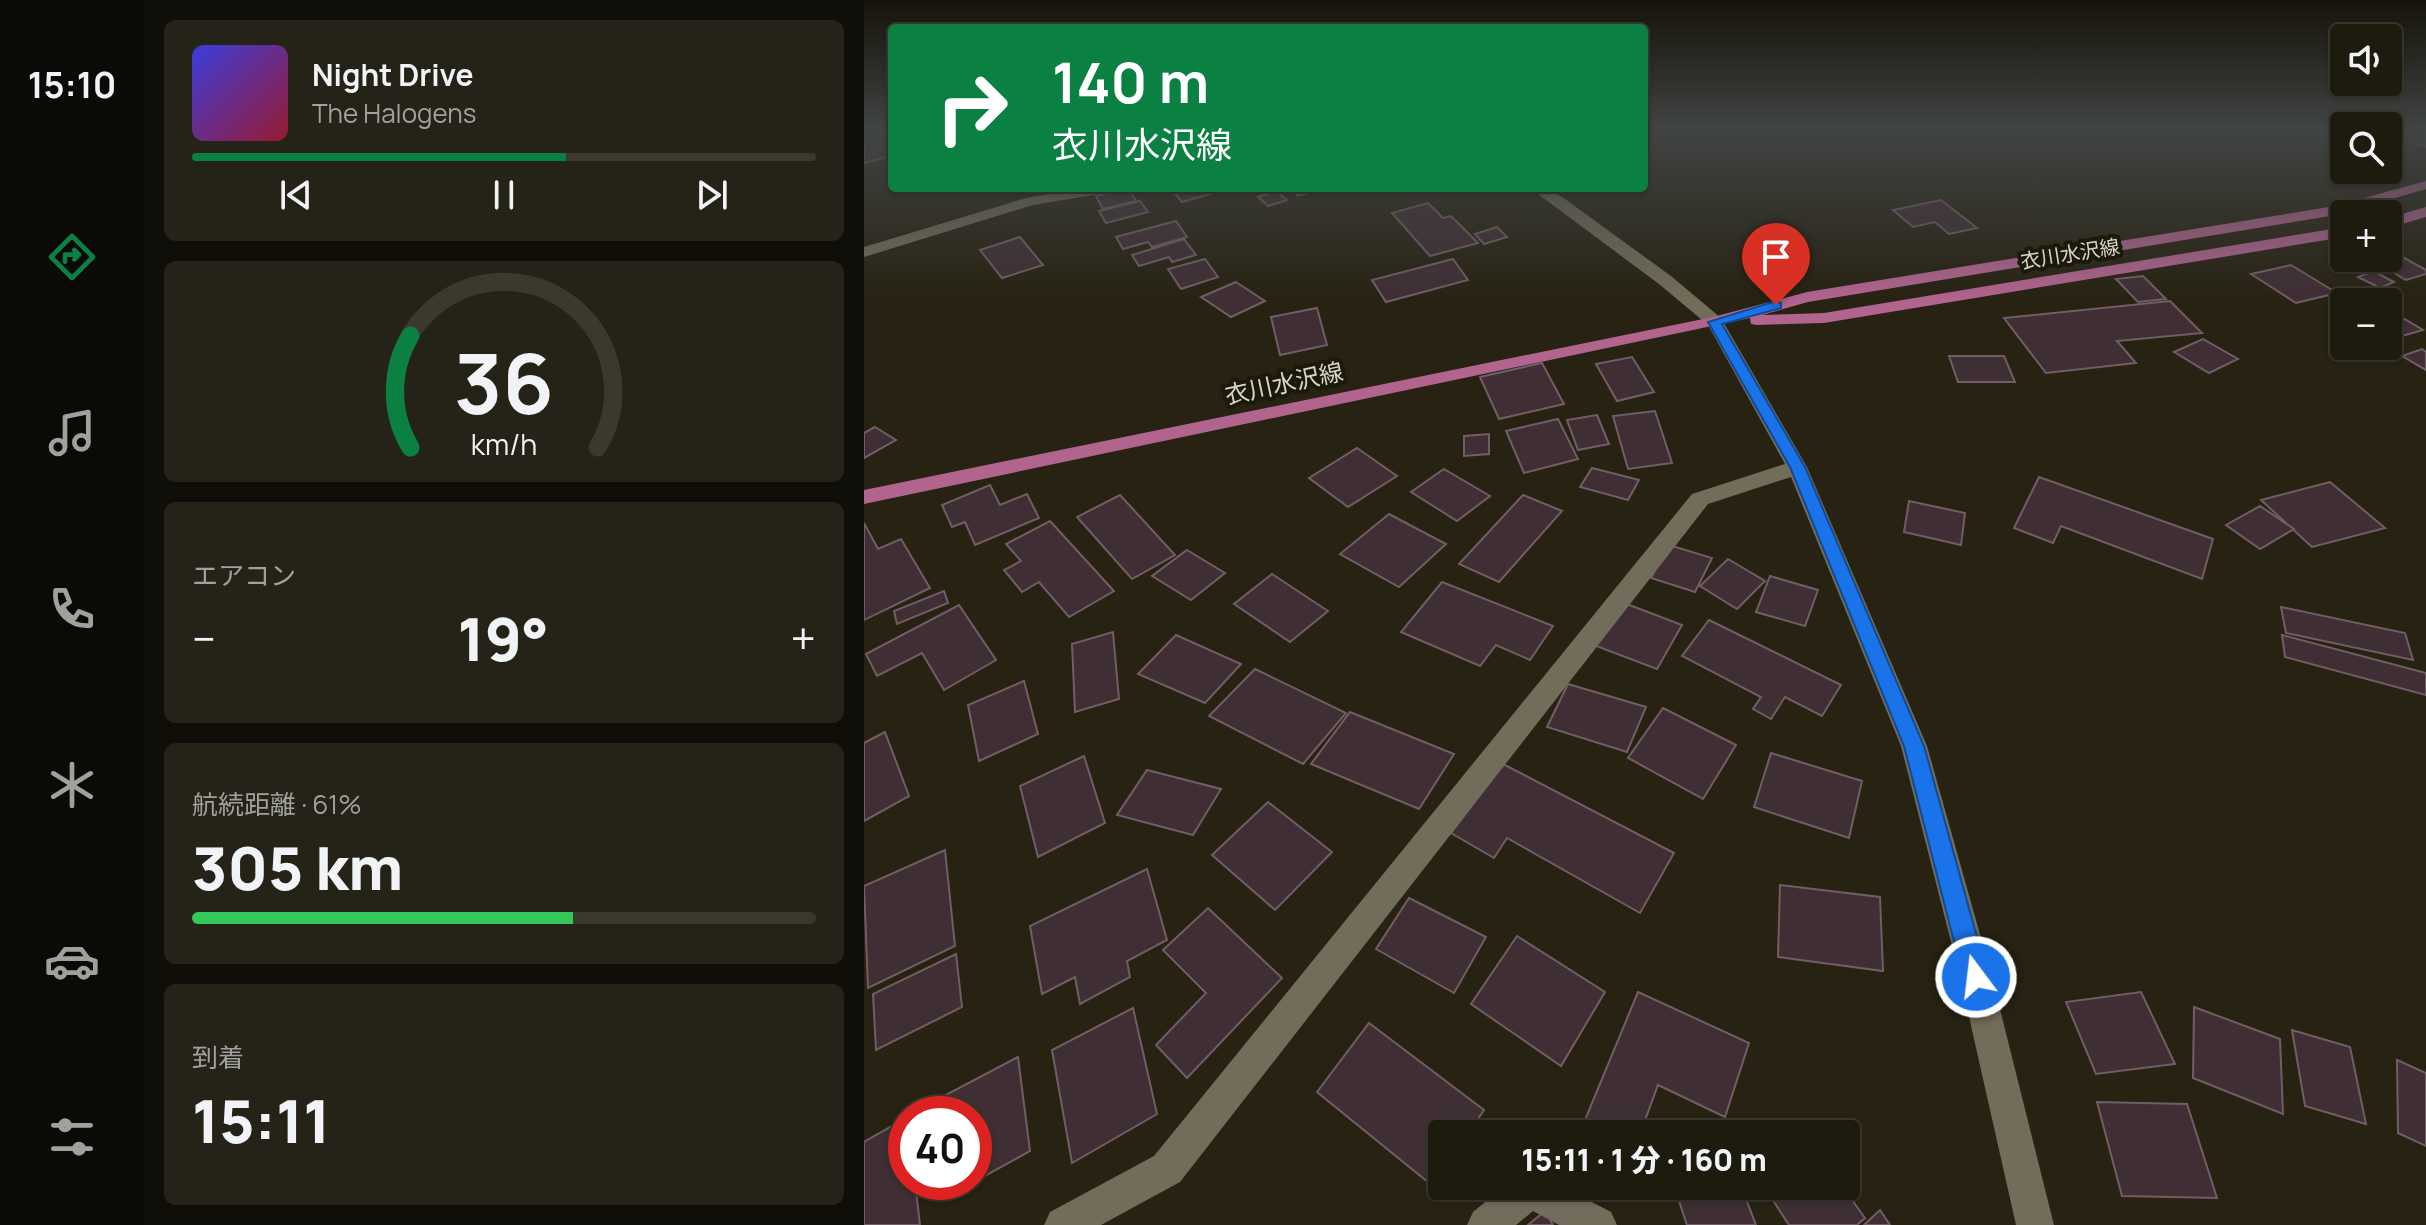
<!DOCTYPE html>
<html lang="ja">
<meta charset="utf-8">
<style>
body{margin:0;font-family:Manrope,"Noto Sans JP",sans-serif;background:#252317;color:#f1f3f6;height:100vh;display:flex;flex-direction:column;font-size:30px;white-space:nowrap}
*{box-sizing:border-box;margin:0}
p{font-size:26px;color:#a0a19e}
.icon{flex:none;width:44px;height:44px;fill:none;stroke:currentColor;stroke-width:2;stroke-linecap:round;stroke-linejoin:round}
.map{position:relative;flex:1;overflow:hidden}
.drawer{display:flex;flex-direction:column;gap:20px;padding:20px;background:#100e08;width:720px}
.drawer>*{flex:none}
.banner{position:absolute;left:24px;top:24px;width:760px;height:168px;border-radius:8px;box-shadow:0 2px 6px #0004,0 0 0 2px #3b382e;background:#0b8043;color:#fff;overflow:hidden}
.buttons{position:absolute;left:1466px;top:24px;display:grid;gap:16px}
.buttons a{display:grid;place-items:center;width:72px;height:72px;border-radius:8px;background:#1d1a0e;box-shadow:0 2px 6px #0004,0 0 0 2px #3b382e;font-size:40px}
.speed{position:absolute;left:24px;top:1096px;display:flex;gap:16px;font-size:40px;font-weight:700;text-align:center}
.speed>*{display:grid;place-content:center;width:104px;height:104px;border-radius:50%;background:#1d1a0e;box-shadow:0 2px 6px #0004,0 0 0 2px #3b382e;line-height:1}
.speed .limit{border:12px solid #d22;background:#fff;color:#111}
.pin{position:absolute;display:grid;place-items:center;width:68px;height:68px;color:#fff;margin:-82px -34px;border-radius:50% 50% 50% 0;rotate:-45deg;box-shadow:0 0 8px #0007}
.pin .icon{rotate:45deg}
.me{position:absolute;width:88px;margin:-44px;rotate:345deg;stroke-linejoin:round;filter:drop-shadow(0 0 6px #0008)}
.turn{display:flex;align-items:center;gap:28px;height:168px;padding:0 32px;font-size:36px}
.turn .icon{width:104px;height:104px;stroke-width:2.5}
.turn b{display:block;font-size:56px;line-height:68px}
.big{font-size:60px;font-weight:800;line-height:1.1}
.drawer .card{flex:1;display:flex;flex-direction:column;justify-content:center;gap:12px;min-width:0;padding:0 28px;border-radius:12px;background:#252317}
.drawer .dial{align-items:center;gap:0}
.dial svg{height:208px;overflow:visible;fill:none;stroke:#3b382e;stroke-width:7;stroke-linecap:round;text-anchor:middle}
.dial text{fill:#f1f3f6;stroke:none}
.song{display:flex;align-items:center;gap:24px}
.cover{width:96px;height:96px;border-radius:12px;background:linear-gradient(135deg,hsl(240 70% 55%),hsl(350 70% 35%))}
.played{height:8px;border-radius:4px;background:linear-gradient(90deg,#0b8043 60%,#3b382e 60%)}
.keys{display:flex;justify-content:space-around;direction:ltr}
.heat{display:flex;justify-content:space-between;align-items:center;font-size:44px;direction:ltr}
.charge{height:12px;border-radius:6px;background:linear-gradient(90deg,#34c759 61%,#3b382e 0)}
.trip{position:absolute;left:564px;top:1120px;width:432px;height:80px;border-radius:8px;background:#1d1a0e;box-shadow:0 2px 6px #0004,0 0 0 2px #3b382e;font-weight:800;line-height:80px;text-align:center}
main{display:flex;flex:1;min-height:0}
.tabs{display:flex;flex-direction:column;width:144px;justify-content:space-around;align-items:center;background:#0c0a06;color:#a0a19e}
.tabs .icon{width:56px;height:56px}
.tabs .active{color:#0b8043}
.tabs b{font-size:36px;color:#f1f3f6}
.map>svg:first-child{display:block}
</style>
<main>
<nav class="tabs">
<b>15:10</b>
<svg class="icon active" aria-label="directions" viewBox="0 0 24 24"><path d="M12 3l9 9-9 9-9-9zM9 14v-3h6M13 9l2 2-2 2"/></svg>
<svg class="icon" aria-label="music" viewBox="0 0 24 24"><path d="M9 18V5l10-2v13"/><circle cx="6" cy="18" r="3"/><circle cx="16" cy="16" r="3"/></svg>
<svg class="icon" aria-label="phone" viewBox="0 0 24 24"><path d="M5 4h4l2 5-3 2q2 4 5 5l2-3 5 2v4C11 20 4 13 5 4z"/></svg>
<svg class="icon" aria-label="climate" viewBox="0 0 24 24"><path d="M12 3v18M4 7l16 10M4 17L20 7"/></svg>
<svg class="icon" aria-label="car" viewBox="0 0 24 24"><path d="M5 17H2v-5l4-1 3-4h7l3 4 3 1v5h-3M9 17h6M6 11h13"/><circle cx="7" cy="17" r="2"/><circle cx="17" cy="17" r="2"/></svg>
<svg class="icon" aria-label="filters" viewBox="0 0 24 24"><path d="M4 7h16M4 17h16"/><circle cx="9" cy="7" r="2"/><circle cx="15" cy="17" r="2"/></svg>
</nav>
<section class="drawer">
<div class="card">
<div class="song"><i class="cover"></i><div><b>Night Drive</b><p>The Halogens</p></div></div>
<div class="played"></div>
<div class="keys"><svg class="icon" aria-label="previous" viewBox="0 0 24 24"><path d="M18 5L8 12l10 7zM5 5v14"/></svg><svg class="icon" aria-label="pause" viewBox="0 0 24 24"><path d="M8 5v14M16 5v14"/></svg><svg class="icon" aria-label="next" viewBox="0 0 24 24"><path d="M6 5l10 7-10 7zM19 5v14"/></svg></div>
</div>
<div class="card dial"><svg viewBox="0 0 100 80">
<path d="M14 69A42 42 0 1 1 86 69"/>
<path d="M14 69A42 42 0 0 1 14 26" stroke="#0b8043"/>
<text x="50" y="56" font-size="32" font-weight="700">36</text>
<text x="50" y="72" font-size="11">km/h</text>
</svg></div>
<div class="card"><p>エアコン</p>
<div class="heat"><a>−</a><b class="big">19°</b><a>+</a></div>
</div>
<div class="card"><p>航続距離 · 61%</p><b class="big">305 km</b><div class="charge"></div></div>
<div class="card"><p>到着</p><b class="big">15:11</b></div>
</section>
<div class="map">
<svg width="1562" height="1225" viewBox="0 0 1562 1225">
<rect width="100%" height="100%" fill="#272212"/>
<g fill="#3f2e34" stroke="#715e65" stroke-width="2">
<path d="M 0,129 L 28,129 L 28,156 L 0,163 Z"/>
<path d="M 1445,129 L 1478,129 L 1480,133 L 1470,138 Z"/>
<path d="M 1550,131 L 1562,133 L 1562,147 L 1533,138 Z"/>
<path d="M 264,188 L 272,201 L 239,209 L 232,196 Z"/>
<path d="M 349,188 L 353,192 L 318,202 L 307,189 Z"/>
<path d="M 426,188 L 462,188 L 434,196 Z"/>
<path d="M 412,191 L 423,200 L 404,206 L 394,197 Z"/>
<path d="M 1077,200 L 1113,228 L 1085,234 L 1071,222 L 1049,227 L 1029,210 Z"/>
<path d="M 276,201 L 284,212 L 242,223 L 235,211 Z"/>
<path d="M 564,203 L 579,218 L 587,216 L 614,243 L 566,256 L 528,213 Z"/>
<path d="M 312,221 L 323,237 L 288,247 L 284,242 L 259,249 L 252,237 Z"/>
<path d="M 633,227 L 643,237 L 620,244 L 611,234 Z"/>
<path d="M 156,237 L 179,265 L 138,278 L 116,250 Z"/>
<path d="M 320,239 L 332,255 L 308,262 L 305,257 L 275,266 L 268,255 Z"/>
<path d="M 1524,249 L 1562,270 L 1562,274 L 1542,280 L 1504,258 L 1524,258 Z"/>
<path d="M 341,259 L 354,277 L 317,289 L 304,269 Z"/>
<path d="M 589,259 L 604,280 L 522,302 L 508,280 Z"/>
<path d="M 1427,265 L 1473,293 L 1432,303 L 1387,274 Z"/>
<path d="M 1509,271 L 1530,282 L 1516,288 L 1494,277 Z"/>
<path d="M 1279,276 L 1302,299 L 1274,302 L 1252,279 Z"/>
<path d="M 372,282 L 401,301 L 367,317 L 337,297 Z"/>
<path d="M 1499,295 L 1511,302 L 1480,302 L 1480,310 L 1469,303 Z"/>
<path d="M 1306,301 L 1338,333 L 1253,341 L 1272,363 L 1182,373 L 1140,318 Z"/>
<path d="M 453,308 L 463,345 L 416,355 L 407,317 Z"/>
<path d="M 1524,309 L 1559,330 L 1528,339 L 1524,337 Z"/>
<path d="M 1339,339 L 1374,359 L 1345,373 L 1310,352 Z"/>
<path d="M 1558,349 L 1562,352 L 1562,370 L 1538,356 Z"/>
<path d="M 1085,356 L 1140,356 L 1151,382 L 1094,382 Z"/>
<path d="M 768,357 L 790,392 L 753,401 L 732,364 Z"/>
<path d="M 678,363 L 700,404 L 635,419 L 616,377 Z"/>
<path d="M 791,411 L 808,463 L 764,469 L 749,416 Z"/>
<path d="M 733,415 L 745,444 L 714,450 L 703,420 Z"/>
<path d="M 694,419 L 714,459 L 660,473 L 642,431 Z"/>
<path d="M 11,427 L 32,440 L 0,458 L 0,433 Z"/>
<path d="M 625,434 L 625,454 L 600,456 L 600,436 Z"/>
<path d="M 493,448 L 533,476 L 484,507 L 445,478 Z"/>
<path d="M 728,468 L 775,480 L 764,500 L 716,487 Z"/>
<path d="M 580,469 L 626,496 L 593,521 L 547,492 Z"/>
<path d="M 1175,477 L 1349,539 L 1338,579 L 1197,526 L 1189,543 L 1150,528 Z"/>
<path d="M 1466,482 L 1521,528 L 1448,547 L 1397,500 Z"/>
<path d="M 126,485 L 136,505 L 163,494 L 175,518 L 111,545 L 101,522 L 88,527 L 78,505 Z"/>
<path d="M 256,495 L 311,555 L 268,579 L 213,517 Z"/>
<path d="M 659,495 L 698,511 L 635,582 L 595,564 Z"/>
<path d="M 1045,501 L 1101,513 L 1097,545 L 1040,532 Z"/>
<path d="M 1396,506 L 1430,529 L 1396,549 L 1362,525 Z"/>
<path d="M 525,514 L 582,544 L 535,587 L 476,554 Z"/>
<path d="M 186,521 L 250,591 L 205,617 L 175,582 L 158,592 L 140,570 L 157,561 L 142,544 Z"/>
<path d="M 0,523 L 14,549 L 37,539 L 66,588 L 0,620 Z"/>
<path d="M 805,545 L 848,558 L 831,592 L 787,578 Z"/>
<path d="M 323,550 L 361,573 L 327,600 L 288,576 Z"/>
<path d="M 864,559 L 901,581 L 873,609 L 836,586 Z"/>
<path d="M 408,574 L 464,611 L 426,642 L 370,604 Z"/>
<path d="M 906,576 L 954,590 L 941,626 L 892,612 Z"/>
<path d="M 578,582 L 689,626 L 666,660 L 632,645 L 616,666 L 537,632 Z"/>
<path d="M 80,591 L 84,603 L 33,624 L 30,611 Z"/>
<path d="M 755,601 L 818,625 L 793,669 L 727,644 Z"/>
<path d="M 95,605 L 132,660 L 80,690 L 58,653 L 13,676 L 2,654 Z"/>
<path d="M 1417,607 L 1541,633 L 1549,660 L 1422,633 Z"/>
<path d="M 845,620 L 977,685 L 958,716 L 921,697 L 907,719 L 889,709 L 897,697 L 818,656 Z"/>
<path d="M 249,632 L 255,699 L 211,712 L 208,644 Z"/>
<path d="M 312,635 L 377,664 L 341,703 L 274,674 Z"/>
<path d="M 1418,635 L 1562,673 L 1562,695 L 1421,657 Z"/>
<path d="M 391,669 L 482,713 L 439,764 L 345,716 Z"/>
<path d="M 160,681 L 174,734 L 115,761 L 104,705 Z"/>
<path d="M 704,684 L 782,707 L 763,752 L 683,727 Z"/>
<path d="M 799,708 L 872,745 L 839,799 L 764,758 Z"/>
<path d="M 486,712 L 590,754 L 555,809 L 447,764 Z"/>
<path d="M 21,732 L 45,796 L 0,821 L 0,743 Z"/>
<path d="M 907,753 L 998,781 L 985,838 L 890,807 Z"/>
<path d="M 220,756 L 241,823 L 174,857 L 156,786 Z"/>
<path d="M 639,764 L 810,853 L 776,913 L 643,838 L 630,858 L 587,833 Z"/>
<path d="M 283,770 L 357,789 L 329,835 L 253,815 Z"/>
<path d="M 404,802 L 468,852 L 411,910 L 348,855 Z"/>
<path d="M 81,850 L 91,946 L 4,988 L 0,886 Z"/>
<path d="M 283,869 L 303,940 L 263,961 L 266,977 L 216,1004 L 211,977 L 178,994 L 166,926 Z"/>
<path d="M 916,885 L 1016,897 L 1019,971 L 914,957 Z"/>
<path d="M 545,898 L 622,937 L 590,993 L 512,949 Z"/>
<path d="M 344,908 L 418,978 L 323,1078 L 292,1045 L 342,993 L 299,950 Z"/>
<path d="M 653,936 L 741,992 L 697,1066 L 607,1004 Z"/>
<path d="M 92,954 L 98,1007 L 12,1050 L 9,994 Z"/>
<path d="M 774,992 L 885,1043 L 861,1117 L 794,1085 L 776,1134 L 750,1134 L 721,1120 Z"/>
<path d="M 1277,992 L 1311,1064 L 1232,1074 L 1202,1002 Z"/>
<path d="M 1330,1007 L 1416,1039 L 1419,1114 L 1329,1078 Z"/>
<path d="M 269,1008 L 293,1114 L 208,1163 L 188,1050 Z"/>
<path d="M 505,1023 L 620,1110 L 604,1134 L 578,1134 L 578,1175 L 570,1187 L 453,1092 Z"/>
<path d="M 1428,1030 L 1486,1047 L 1502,1124 L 1441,1106 Z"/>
<path d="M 154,1057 L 166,1151 L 81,1198 L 80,1182 L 110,1182 L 110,1114 L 75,1114 L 74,1099 Z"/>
<path d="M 1533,1060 L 1562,1073 L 1562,1146 L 1534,1133 Z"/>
<path d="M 1233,1102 L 1323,1104 L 1353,1198 L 1258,1196 Z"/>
<path d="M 42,1118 L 42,1182 L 51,1182 L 56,1225 L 0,1225 L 0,1142 Z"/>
<path d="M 832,1186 L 877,1186 L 892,1225 L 823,1225 L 813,1195 Z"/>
<path d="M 904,1186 L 978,1186 L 1001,1218 L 993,1225 L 925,1225 L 901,1188 Z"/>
<path d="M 1016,1210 L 1026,1225 L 1000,1225 Z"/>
<path d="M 681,1211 L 689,1225 L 664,1225 Z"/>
</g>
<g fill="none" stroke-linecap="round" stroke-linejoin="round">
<g fill="#726c5a" fill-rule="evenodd">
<path d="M 220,188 L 254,188 L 247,192 L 169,205 L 0,257 L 0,247 L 162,198 Z"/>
<path d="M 666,188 L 683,188 L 701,199 L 807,276 L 857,318 L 943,467 L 1063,746 L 1128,977 L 1190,1225 L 1152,1225 L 1096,977 L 1037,746 L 927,477 L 844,504 L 316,1182 L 237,1225 L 180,1225 L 186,1212 L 290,1156 L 828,494 L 921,464 L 844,325 L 795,284 Z"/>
<path d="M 641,1186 L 697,1186 L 747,1212 L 753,1225 L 695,1225 L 669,1211 L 652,1225 L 603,1225 L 609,1212 Z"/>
</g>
<g fill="#b0648e" fill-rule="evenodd">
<path d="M 1562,181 L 1562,189 L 1472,215 L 944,302 L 898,315 L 960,313 L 1480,227 L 1480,237 L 960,323 L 893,325 L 887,324 L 886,318 L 0,504 L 0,490 L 849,317 L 943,292 L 1471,206 Z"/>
<path d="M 1562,207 L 1562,217 L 1524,228 L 1524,218 Z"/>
</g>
</g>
<linearGradient id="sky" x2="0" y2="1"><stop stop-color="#15130a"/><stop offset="0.43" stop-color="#414444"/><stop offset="1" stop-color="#414444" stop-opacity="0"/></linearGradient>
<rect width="1562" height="300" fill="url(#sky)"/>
<path fill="#1a73e8" stroke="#114b97" stroke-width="2" d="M 912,301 L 917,303 L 917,308 L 858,324 L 941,467 L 1060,746 L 1124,977 L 1120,986 L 1112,989 L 1103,986 L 1099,977 L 1040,746 L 926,467 L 844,322 Z"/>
<g text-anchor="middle" stroke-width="8" stroke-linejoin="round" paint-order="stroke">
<g font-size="20" fill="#d8d5cb" stroke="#1d1909">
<text transform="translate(1206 254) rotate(-9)" y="7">衣川水沢線</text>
</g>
<g font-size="24" fill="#d8d5cb" stroke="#1d1909">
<text transform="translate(420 384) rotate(-12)" y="8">衣川水沢線</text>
</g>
</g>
</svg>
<div class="buttons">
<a><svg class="icon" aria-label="sound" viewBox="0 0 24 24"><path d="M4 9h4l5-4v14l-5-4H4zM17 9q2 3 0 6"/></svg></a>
<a><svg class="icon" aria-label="search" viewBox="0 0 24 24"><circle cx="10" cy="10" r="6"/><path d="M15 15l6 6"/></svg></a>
<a>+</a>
<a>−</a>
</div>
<div class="speed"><div class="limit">40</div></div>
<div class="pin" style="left:912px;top:305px;background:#d93025"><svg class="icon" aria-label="arrive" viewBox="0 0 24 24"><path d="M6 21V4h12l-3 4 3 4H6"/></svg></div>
<svg class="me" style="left:1112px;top:977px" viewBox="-20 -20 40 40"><circle r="17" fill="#1a73e8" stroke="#fff" stroke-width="3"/><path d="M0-11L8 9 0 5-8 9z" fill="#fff"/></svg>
<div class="trip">15:11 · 1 分 · 160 m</div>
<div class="banner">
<div class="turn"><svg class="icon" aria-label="right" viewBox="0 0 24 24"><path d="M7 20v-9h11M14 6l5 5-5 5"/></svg><div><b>140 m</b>衣川水沢線</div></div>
</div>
</div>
</main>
